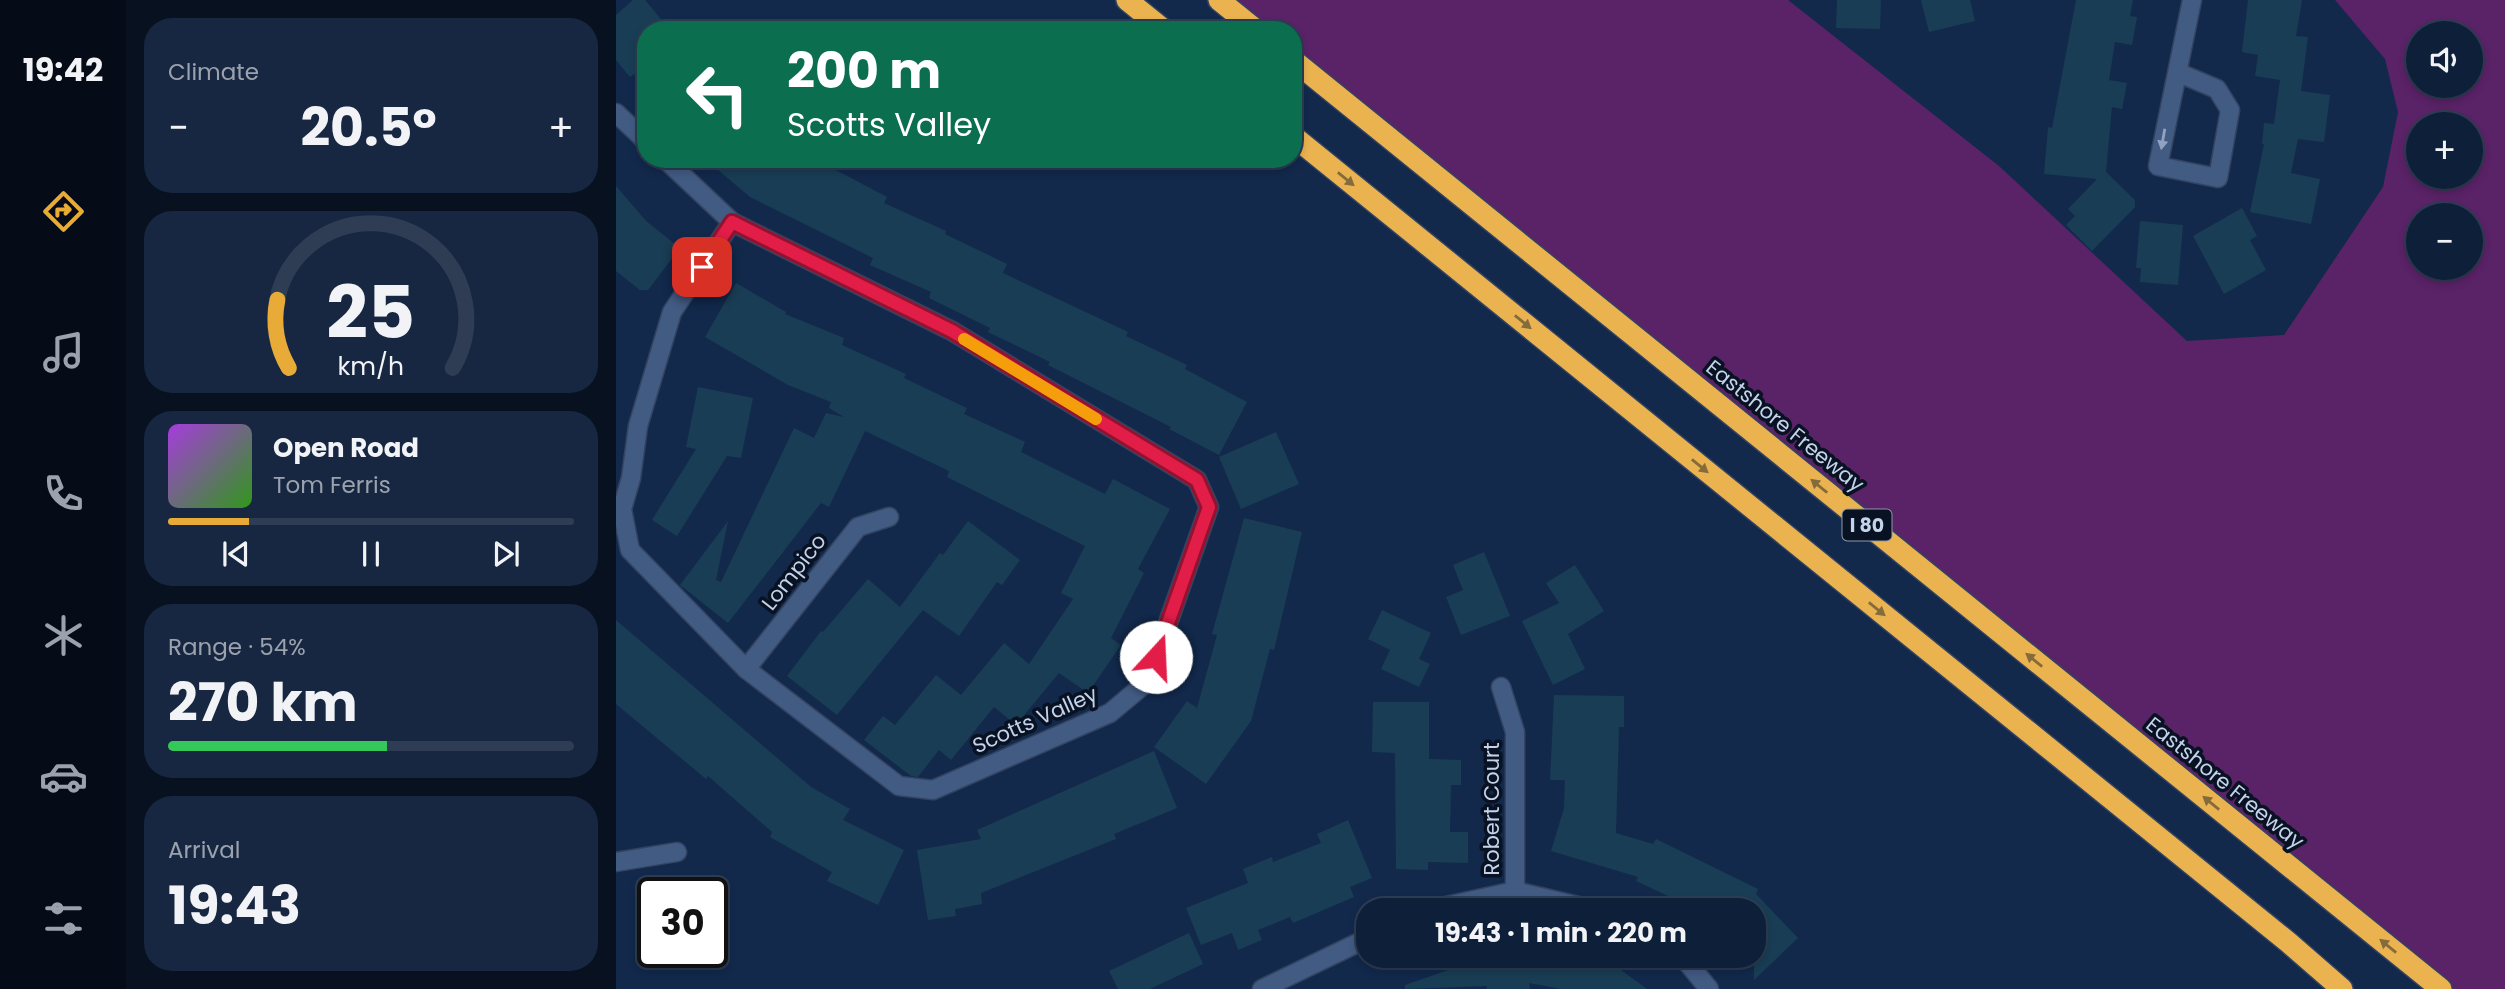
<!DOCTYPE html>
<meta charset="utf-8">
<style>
body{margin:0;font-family:Poppins,sans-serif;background:#172741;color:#f1f3f6;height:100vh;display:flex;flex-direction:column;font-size:26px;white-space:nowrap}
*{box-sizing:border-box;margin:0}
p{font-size:23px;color:#9ba2ae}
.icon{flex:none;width:38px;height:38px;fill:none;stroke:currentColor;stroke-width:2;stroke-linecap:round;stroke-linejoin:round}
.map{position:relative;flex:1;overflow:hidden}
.details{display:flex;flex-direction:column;gap:18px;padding:18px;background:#08111f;width:490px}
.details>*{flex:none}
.guide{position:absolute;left:21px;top:21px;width:665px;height:147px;border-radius:28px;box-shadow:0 4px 10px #0003,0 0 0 2px #2e3d53;background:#0b6e4f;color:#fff;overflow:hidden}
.controls{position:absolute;left:1790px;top:21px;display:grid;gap:14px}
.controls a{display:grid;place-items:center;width:77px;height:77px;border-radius:50%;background:#0e1f39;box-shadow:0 4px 10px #0003,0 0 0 2px #2e3d53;font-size:35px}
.speed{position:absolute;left:21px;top:877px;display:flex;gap:14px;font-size:35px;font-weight:700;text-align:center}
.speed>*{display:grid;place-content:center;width:91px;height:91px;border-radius:50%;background:#0e1f39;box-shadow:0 4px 10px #0003,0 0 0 2px #2e3d53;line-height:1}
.speed .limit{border:4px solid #111;border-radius:10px;background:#fff;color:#111}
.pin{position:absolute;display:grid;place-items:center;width:60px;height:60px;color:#fff;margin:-30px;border-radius:14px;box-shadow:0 4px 10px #0006}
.me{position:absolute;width:77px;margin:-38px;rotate:20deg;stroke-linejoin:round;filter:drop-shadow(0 0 5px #0008)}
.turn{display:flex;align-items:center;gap:24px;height:147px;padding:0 35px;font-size:32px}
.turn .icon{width:91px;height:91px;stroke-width:2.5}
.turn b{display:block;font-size:49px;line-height:60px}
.big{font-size:52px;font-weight:700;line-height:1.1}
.details .widget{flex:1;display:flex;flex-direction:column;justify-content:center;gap:10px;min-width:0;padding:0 24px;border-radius:28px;background:#172741}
.details .dial{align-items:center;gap:0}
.dial svg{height:182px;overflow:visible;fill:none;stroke:#2e3d53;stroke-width:7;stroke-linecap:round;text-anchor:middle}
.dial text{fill:#f1f3f6;stroke:none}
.song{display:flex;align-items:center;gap:21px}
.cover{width:84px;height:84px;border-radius:10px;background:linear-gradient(135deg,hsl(280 70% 55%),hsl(110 70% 35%))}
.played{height:7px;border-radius:4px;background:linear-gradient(90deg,#e8ab37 20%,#2e3d53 20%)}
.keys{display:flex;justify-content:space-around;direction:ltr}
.heat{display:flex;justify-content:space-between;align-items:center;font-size:38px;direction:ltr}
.charge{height:10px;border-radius:5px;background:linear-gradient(90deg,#34c759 54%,#2e3d53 0)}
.trip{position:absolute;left:740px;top:898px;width:410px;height:70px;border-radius:28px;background:#0e1f39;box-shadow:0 4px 10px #0003,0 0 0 2px #2e3d53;font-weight:700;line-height:70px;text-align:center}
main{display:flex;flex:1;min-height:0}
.tabs{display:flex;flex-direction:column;width:126px;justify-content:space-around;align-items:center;background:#060c17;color:#9ba2ae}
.tabs .icon{width:49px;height:49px}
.tabs .selected{color:#e8ab37}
.tabs b{font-size:32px;color:#f1f3f6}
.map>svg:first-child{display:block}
</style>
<main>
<nav class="tabs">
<b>19:42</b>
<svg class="icon selected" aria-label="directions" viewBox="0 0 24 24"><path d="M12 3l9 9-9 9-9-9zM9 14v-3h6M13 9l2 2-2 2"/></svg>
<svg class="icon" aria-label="music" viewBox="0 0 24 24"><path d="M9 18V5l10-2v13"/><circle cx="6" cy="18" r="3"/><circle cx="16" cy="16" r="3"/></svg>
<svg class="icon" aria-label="phone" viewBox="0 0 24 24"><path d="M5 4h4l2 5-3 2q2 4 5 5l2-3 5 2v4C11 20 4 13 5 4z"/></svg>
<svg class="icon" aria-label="climate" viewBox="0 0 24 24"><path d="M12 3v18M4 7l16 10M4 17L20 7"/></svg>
<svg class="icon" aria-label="car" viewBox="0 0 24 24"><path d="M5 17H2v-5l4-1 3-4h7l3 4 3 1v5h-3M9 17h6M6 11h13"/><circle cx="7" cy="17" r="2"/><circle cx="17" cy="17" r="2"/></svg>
<svg class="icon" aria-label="filters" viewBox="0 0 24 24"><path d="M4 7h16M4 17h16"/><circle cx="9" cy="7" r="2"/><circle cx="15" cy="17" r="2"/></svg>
</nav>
<section class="details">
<div class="widget"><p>Climate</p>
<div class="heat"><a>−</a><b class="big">20.5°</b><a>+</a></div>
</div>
<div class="widget dial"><svg viewBox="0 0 100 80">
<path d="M14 69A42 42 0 1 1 86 69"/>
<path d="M14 69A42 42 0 0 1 9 39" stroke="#e8ab37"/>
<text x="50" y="56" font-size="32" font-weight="700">25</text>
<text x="50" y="72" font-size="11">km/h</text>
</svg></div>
<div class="widget">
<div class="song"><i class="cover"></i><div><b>Open Road</b><p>Tom Ferris</p></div></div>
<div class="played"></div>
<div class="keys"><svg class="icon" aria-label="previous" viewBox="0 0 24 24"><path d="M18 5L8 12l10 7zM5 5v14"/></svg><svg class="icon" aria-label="pause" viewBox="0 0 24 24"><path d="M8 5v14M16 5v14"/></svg><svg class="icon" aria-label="next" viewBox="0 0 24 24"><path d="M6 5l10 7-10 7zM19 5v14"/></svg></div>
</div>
<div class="widget"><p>Range · 54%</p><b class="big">270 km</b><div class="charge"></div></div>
<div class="widget"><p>Arrival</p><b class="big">19:43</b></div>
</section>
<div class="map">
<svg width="1889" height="989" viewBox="0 0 1889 989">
<rect width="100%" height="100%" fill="#12294c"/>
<path fill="#5a2267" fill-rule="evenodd" d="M 603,0 L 1172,0 L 1383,166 L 1571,341 L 1668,335 L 1767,187 L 1782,112 L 1769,59 L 1719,0 L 1889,0 L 1889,989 L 1825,989 L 677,60 L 677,30 L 640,30 ZM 1802,33 L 1855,33 L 1855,86 L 1802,86 ZM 1802,124 L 1855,124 L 1855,177 L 1802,177 ZM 1802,215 L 1855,215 L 1855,268 L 1802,268 Z"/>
<g fill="#193d54">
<path d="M 17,0 L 29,0 L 54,30 L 30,30 L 30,88 L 18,74 L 14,77 L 0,60 L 0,15 Z"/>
<path d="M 1221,0 L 1265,0 L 1264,29 L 1220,28 Z"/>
<path d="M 1305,0 L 1354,0 L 1359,21 L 1313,32 Z"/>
<path d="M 1460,0 L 1517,0 L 1514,16 L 1521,17 L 1516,45 L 1499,42 L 1493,80 L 1511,83 L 1506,109 L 1496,107 L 1490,172 L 1519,200 L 1519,207 L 1476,251 L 1450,225 L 1459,216 L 1452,209 L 1481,179 L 1428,174 L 1432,127 L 1436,128 Z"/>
<path d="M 1632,0 L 1686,0 L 1680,36 L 1692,37 L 1685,91 L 1714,95 L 1708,142 L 1682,139 L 1675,173 L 1704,179 L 1695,224 L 1634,212 L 1648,144 L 1646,144 L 1648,123 L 1658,124 L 1664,80 L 1639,76 L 1642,55 L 1626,52 Z"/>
<path d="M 89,159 L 199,159 L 271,197 L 268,203 L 330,231 L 329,234 L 391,264 L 387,273 L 512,332 L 510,336 L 571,365 L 569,369 L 631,402 L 603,455 L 553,429 L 555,427 L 432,365 L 434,362 L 372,332 L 374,328 L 313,298 L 315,292 L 254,265 L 257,258 L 134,197 Z"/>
<path d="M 0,186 L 30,221 L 64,248 L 32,290 L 24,290 L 0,271 Z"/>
<path d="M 1626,208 L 1641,236 L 1634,240 L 1650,270 L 1608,294 L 1577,236 Z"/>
<path d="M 1524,221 L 1567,225 L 1562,285 L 1524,282 L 1525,268 L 1520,268 Z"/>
<path d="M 120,283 L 170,312 L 169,314 L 228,338 L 226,345 L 290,374 L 288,378 L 351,408 L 348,414 L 409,442 L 405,452 L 489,494 L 497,479 L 554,509 L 522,569 L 528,573 L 495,638 L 505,645 L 472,693 L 443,673 L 400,725 L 378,707 L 335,760 L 323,750 L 302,777 L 295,776 L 248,740 L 267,716 L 279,725 L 320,675 L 345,695 L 388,643 L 413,664 L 457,599 L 445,593 L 469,546 L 331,477 L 333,471 L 249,431 L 213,507 L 205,503 L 112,623 L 64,585 L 112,521 L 100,580 L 105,582 L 178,428 L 198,438 L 210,413 L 228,417 L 213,408 L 215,402 L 172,385 L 89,337 Z"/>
<path d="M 82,387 L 137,398 L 125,458 L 111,456 L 61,536 L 36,520 L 80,449 L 70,447 Z"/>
<path d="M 660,432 L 683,484 L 625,509 L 603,457 Z"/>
<path d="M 628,518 L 686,532 L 658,650 L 654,649 L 635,721 L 590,784 L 538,747 L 571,701 L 581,708 L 601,635 L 596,634 Z"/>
<path d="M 352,521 L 404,560 L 386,585 L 381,582 L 343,636 L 307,610 L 221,715 L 171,676 L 205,631 L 207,632 L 252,579 L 284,607 L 324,553 L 327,555 Z"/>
<path d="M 868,552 L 894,616 L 845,635 L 830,597 L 847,590 L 837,565 Z"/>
<path d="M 959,565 L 988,611 L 952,634 L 969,669 L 937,685 L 906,621 L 943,603 L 930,583 Z"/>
<path d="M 766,610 L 815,633 L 803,659 L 814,664 L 803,687 L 765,669 L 774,650 L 752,639 Z"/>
<path d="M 0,620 L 195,787 L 234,809 L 227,820 L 288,850 L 262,905 L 211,881 L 216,872 L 154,837 L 156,832 L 92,776 L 90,779 L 0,704 Z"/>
<path d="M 938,695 L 1008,696 L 1008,727 L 1003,727 L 1000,833 L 1037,844 L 1040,839 L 1142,889 L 1140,894 L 1182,938 L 1138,980 L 1138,910 L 1082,910 L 1020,881 L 1022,877 L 935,851 L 948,808 L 949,780 L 934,780 Z"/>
<path d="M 757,702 L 813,702 L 813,759 L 845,760 L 845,785 L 835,785 L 834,832 L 852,832 L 852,863 L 812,862 L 812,870 L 780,869 L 779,753 L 756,752 Z"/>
<path d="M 538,751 L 561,808 L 498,834 L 500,839 L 365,893 L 366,904 L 339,909 L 340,916 L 312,920 L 301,850 L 365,839 L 361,830 Z"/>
<path d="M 732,820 L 756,878 L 734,887 L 738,897 L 677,923 L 674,917 L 642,930 L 646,940 L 622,950 L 616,933 L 585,945 L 570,908 L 632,883 L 627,869 L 656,857 L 657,862 L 705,843 L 701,834 Z"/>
<path d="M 573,933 L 587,964 L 534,989 L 502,989 L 493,971 Z"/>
<path d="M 841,956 L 956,956 L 997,964 L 1031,989 L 945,989 L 913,983 L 914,989 L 871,989 L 871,986 L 789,989 L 789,985 L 841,967 Z"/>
</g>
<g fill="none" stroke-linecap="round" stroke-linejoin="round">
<g stroke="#334361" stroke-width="21">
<g id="street">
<path d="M 1563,73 L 1601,89 L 1614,110 L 1602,178 L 1542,166 L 1576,0"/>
<path d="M 0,113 L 30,141"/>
<path d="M 49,159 L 116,222 L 336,331 L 581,480 L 593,507 L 531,682 L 494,713 L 317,790 L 283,786 L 130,669 L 14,550 L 6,509 L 15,478 L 22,426 L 56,312 L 116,222"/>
<path d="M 130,669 L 242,527 L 273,517"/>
<path d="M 885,687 L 899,732 L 899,891"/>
<path d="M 0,862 L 61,852"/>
<path d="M 812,910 L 899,891 L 979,910"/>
<path d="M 1066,956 L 1093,989"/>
<path d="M 646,989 L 752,938"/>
</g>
</g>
<g stroke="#334361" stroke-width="24">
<g id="highway">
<path d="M 511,0 L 548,30"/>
<path d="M 603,0 L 640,30"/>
<path d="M 677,60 L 1825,989"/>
<path d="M 677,136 L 1672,942 L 1726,989"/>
</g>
</g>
<use href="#street" stroke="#425b83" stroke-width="18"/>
<use href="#highway" stroke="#eab350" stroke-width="21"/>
</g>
<defs><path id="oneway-solid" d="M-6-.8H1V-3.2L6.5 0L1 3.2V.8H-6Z" transform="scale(1.75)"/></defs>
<use fill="#90a3c1" href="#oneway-solid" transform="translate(1547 139) rotate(100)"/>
<g fill="#846b3b">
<use href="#oneway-solid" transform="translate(730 179) rotate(39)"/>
<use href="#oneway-solid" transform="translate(907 322) rotate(39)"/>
<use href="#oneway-solid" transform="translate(1084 466) rotate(39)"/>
<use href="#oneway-solid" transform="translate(1203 486) rotate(-141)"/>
<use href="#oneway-solid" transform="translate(1261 609) rotate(39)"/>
<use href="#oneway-solid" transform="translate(1418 660) rotate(-141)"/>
<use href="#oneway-solid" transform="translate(1595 803) rotate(-141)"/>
<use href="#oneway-solid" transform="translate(1772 946) rotate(-141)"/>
</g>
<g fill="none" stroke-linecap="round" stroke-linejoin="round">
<g stroke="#92132f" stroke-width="18">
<path id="route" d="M 86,267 L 116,222 L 336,331 L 581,480 L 593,507 L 540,657"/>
</g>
<use href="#route" stroke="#e11d48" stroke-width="12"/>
<path stroke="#f59e0b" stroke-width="12" d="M 348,339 L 480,419"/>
</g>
<g text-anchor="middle" stroke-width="7" stroke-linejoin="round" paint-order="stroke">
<rect fill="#081222" stroke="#8c99ae" stroke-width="2" x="1226.5" y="509.5" width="49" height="31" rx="5"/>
<g font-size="19" font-weight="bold" fill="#c4d3ea">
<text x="1251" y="532">I 80</text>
</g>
<g font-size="21" fill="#c4d3ea" stroke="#081222">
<text transform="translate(1169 426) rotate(39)" y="7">Eastshore Freeway</text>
<text transform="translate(178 572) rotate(-52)" y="7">Lompico</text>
<text transform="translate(419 720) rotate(-24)" y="7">Scotts Valley</text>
<text transform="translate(1609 783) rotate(39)" y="7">Eastshore Freeway</text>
<text transform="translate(876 809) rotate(-90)" y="7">Robert Court</text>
</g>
</g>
</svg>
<div class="controls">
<a><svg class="icon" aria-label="sound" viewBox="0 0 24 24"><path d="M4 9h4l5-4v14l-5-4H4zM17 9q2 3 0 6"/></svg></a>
<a>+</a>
<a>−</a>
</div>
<div class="speed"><div class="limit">30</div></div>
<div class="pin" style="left:86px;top:267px;background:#d93025"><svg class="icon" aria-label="arrive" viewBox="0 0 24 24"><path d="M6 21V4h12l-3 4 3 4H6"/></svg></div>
<svg class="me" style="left:540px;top:657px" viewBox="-20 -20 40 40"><circle r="19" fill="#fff"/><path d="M0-13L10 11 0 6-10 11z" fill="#e11d48"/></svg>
<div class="trip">19:43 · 1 min · 220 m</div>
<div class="guide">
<div class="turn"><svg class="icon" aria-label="left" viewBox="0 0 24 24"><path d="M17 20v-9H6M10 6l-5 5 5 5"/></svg><div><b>200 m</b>Scotts Valley</div></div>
</div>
</div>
</main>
